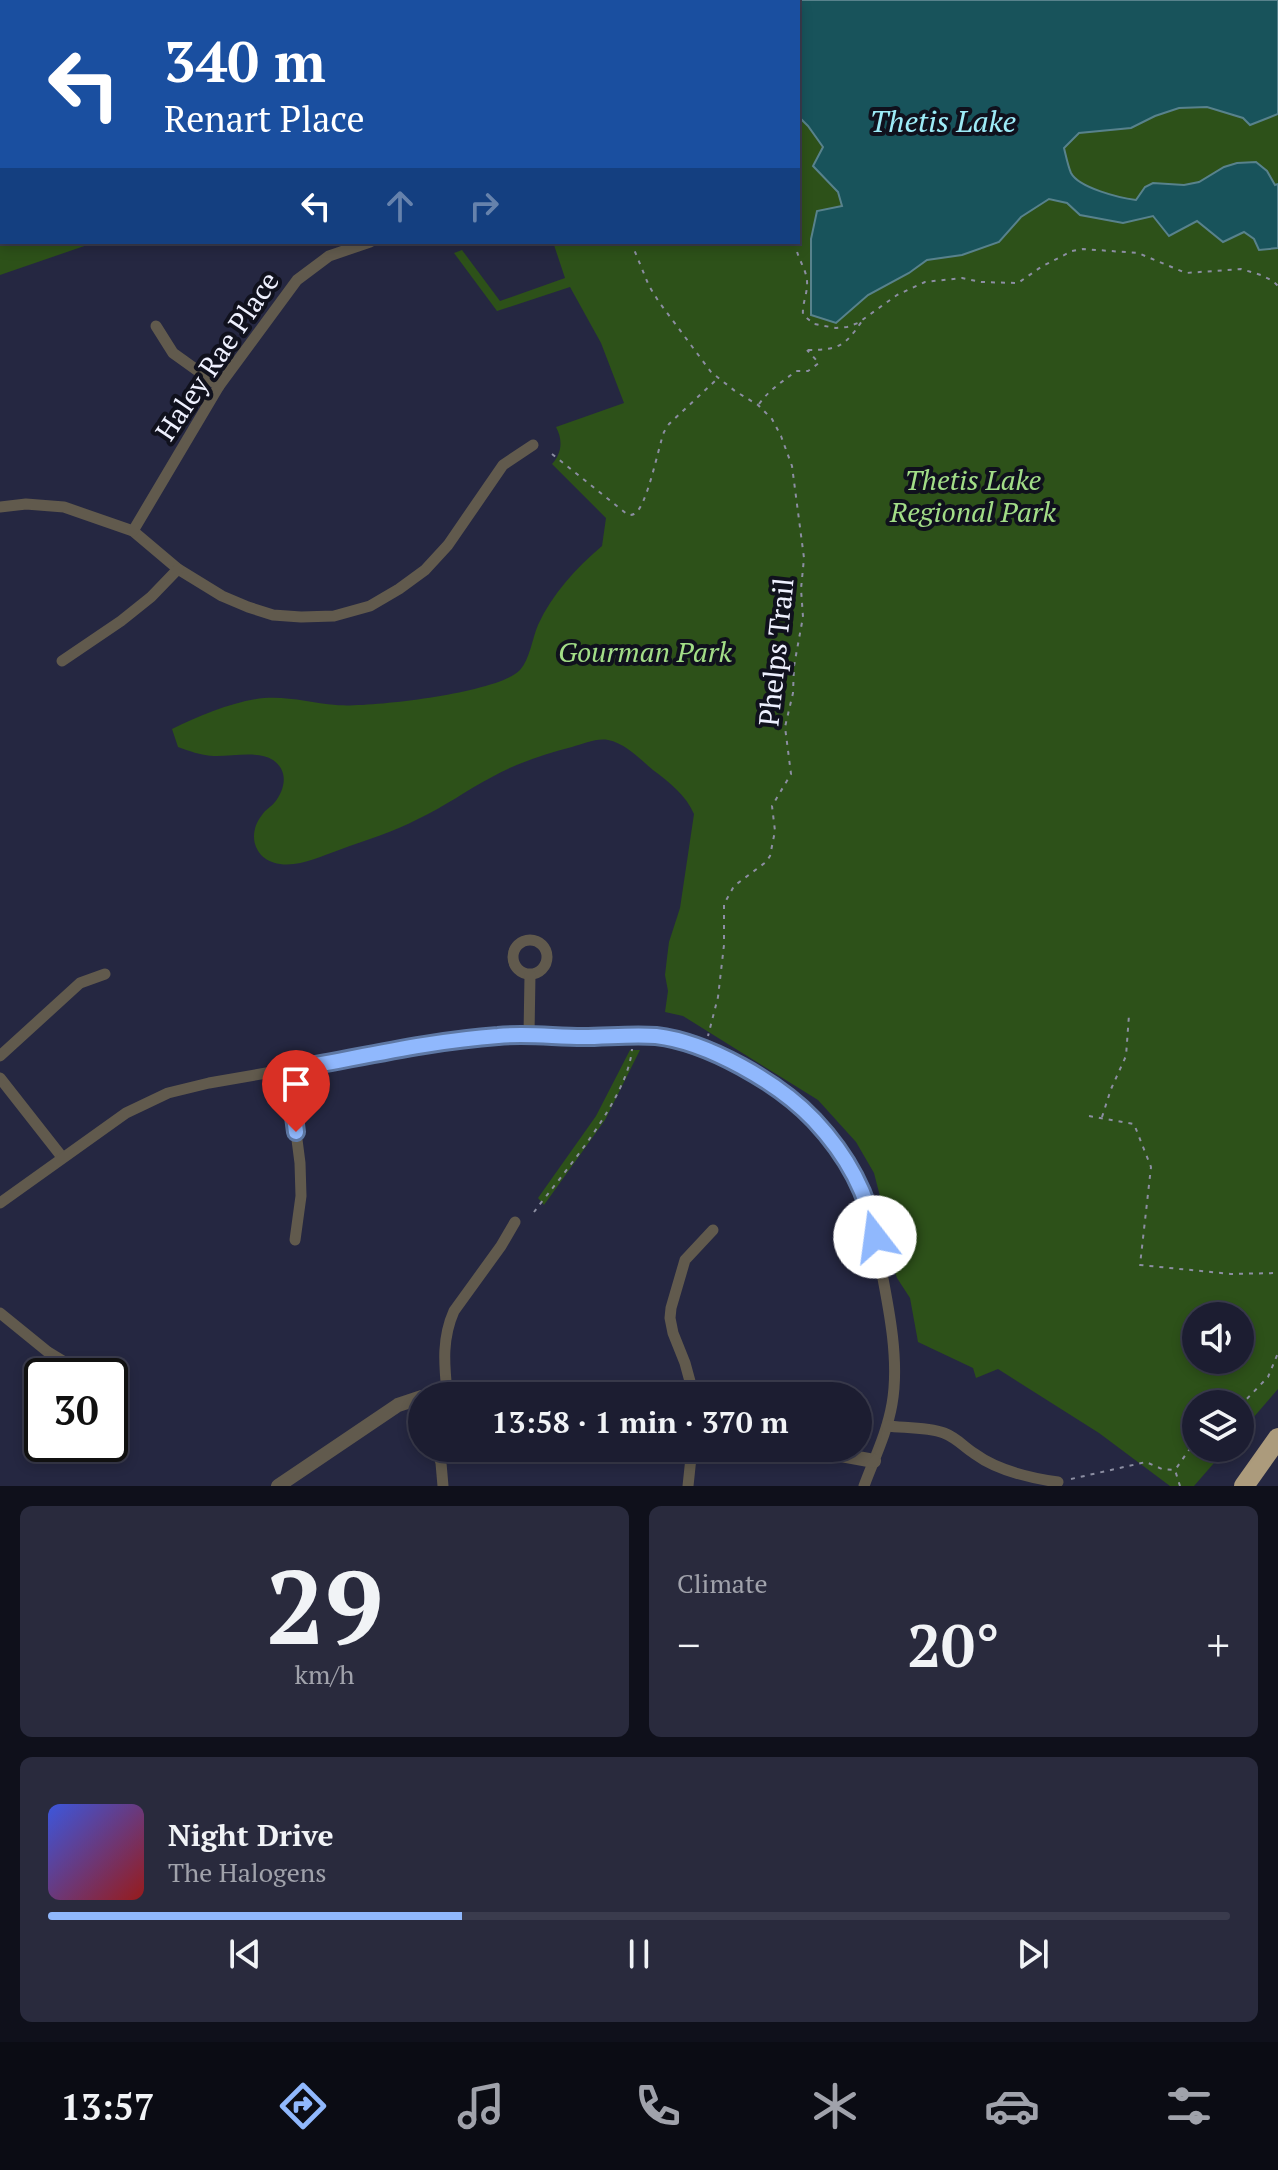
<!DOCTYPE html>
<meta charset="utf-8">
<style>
body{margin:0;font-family:"PT Serif",serif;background:#292a3d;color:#f1f3f6;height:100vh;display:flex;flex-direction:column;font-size:30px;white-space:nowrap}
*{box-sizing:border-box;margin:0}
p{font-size:26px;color:#a0a2ab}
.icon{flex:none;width:44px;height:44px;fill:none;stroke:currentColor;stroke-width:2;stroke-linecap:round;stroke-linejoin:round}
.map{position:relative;height:1486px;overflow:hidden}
.details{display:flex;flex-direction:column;gap:20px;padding:20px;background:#0f101b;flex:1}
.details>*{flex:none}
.hud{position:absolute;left:0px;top:0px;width:800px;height:244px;box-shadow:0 4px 12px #0003,0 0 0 2px #3a3b4d;background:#1a4fa0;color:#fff;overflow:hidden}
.buttons{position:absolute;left:1182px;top:1302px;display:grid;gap:16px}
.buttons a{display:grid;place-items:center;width:72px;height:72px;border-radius:50%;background:#1c1d31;box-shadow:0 4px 12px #0003,0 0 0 2px #3a3b4d;font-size:40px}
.speed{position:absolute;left:24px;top:1358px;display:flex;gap:16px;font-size:40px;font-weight:700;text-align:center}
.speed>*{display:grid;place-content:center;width:104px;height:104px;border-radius:50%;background:#1c1d31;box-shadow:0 4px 12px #0003,0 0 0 2px #3a3b4d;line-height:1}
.speed .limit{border:4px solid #111;border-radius:12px;background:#fff;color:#111}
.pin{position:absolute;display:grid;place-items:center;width:68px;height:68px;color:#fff;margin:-82px -34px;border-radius:50% 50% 50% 0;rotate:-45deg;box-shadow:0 0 8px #0007}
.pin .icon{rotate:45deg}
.me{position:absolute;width:88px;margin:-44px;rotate:345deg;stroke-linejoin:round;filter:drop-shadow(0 0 6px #0008)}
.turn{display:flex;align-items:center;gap:28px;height:168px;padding:0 32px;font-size:36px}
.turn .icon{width:104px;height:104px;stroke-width:2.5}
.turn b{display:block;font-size:56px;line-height:68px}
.lanes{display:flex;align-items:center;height:76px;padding:0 32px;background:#0003;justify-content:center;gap:40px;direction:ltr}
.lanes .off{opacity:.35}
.big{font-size:60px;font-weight:700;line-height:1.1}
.details .widget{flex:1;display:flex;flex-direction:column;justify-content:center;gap:12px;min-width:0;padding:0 28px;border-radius:12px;background:#292a3d}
.details .dial{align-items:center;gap:0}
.dial b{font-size:104px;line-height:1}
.song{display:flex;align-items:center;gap:24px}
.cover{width:96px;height:96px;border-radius:12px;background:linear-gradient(135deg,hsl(230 70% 55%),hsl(0 70% 35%))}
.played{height:8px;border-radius:4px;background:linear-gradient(90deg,#90b8fd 35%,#3a3b4d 35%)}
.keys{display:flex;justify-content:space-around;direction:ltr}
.heat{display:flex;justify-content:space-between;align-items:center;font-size:44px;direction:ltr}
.details .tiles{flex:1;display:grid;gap:20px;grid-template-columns:1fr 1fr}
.widget:last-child{grid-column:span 2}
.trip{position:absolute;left:408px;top:1382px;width:464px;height:80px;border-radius:40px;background:#1c1d31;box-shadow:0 4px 12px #0003,0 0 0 2px #3a3b4d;font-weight:700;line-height:80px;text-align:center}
.menu{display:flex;height:128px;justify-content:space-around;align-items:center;background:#0b0c14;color:#a0a2ab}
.menu .icon{width:56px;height:56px}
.menu .selected{color:#90b8fd}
.menu b{font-size:36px;color:#f1f3f6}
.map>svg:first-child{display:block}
</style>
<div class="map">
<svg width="1278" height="1486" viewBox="0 0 1278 1486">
<rect width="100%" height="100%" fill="#252741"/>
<g fill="#2d5119" fill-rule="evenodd">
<path d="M 0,0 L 1278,0 L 1278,1389 L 1240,1433 L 1240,1404 L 1196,1404 L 1196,1448 L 1227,1448 L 1194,1486 L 1170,1486 L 1099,1433 L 998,1369 L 976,1378 L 973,1368 L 918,1342 L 910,1298 L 897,1278 L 891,1260 L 883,1208 L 874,1173 L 856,1142 L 818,1100 L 683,1016 L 665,1012 L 668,991 L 665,975 L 667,958 L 669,942 L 680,908 L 694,814 C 686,795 669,782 653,770 C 641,760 625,743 608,740 C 596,738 583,744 572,747 C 545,754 517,763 492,777 C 467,790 444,807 418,819 C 393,832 366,840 339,850 C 321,856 300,867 280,864 C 255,861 246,835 262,815 C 265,810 271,807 275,802 C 285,789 289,771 273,760 C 257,750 231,757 213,756 C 200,755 189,751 178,747 L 172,729 C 198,716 235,701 264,698 C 289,696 312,703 336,705 C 368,708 499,693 520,670 C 530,659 532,639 538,625 C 552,594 576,568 602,546 L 606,518 L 552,464 C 562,453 563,440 556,427 L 624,403 L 601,343 L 570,287 L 497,311 L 454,253 L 462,250 L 500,301 L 565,278 L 553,242 L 798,242 L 798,2 L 2,2 L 2,242 L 96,242 L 0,275 ZM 1196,1316 L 1240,1316 L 1240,1360 L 1196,1360 Z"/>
<path d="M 630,1050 L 640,1050 L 605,1120 L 544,1205 L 538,1198 L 596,1116 Z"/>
</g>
<path fill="#18535b" stroke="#58828c" stroke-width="2" d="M 721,0 L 1278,0 L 1278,114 L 1250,125 L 1243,118 L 1207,107 L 1179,108 L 1155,116 L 1131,128 L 1079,133 L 1064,148 C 1066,156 1068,166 1071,173 C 1079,188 1120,198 1136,200 L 1145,187 L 1153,183 L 1184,185 L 1199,182 L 1224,167 L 1237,163 L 1256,162 L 1267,171 L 1275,185 L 1278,184 L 1278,248 L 1259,250 L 1254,239 L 1244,232 L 1223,242 L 1197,221 L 1169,236 L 1153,216 L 1123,223 L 1080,215 L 1067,203 L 1049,199 L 1021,217 L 999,242 L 962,255 L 927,260 L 909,273 L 868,295 L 836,323 L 811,315 L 811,239 L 817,211 L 842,206 L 838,192 L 813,166 L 823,147 L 808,126 L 798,116 L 798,2 L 721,2 Z"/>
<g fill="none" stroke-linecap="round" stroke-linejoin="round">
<g stroke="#8c8ea2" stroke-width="2" stroke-dasharray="4 6" stroke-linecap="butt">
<path d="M 245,0 L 246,2"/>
<path d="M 465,0 L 466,2"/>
<path d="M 535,0 L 536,2"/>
<path d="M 627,0 L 627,2"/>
<path d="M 0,46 L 2,49"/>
<path d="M 2,71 L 2,77"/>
<path d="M 0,209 L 2,210"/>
<path d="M 631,242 L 649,286 L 659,302 L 711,372 L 735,391 L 758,405 L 772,419 L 781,436 L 792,466 L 804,558 L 801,589 L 803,617 L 794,666 L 793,693 L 785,727 L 791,774 L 772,806 L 775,831 L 770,856 L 766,862 L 734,886 L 724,904 L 724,945 L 718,997 L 708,1036"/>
<path d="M 796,242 C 795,256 806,267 807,281 C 808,293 802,303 803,315 L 814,324 L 836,328 L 847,327 L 858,323 L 897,295 L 925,282 L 962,278 L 981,282 L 1018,283 L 1041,267 L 1072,251 L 1083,249 L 1138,253 L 1186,273 L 1241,269 L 1261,275 L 1273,281 L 1278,286"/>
<path d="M 808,350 C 839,350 845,346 862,321"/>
<path d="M 759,404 C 770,389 781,383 796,371 L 808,371 L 819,363 L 807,350"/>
<path d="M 552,454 L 628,515 C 630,515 632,515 634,514 C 647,508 658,448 664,432 L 669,424 L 716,380"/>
<path d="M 1089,1116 L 1134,1124 L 1151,1167 L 1140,1265 L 1231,1274 L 1278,1273"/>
<path d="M 1102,1117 L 1111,1089 L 1126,1056 L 1129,1015"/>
<path d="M 534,1212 C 564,1172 628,1099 632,1049"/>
<path d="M 1240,1406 L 1268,1377 L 1278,1353"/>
<path d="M 1071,1479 L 1146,1462 L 1162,1469 L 1175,1470"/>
<path d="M 1180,1486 L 1175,1470 L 1196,1440"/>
</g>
<g stroke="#615a4d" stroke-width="11">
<path d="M 156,326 L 173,353 L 219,386"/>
<path d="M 0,507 L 26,504 L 64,507 L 133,531 L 178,569 L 222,596 L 248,607 L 273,615 L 301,617 L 334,616 L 370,606 L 399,589 L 425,570 L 448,545 L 503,465 L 533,445"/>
<path d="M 133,531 L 219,386 L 297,280 L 329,256 L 370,242"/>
<path d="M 62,661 L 121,621 L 151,597 L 178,569"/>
<circle cx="530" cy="957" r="17"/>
<path d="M 529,1035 L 530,975"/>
<path d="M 0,1056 L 80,983 L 105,974"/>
<path d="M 288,1070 L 300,1163 L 301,1196 L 295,1240"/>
<path d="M 0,1078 L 62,1157"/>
<path d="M 0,1203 L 126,1113 L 168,1093 L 209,1083 L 457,1040 L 501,1035 L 633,1036 L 658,1036 L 704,1049 L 752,1073 L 801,1106 L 822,1129 L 841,1154 L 855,1178 L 872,1220 C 881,1277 902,1348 892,1404 C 887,1433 874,1459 864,1486"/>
<path d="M 0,1313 L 48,1352 L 71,1366 L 110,1370"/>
<path d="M 447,1392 C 444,1363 442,1338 454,1311 L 501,1246 L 515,1222"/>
<path d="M 694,1396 L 685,1363 L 673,1333 L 670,1318 L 671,1308 L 685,1260 L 713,1230"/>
<path d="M 887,1426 C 905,1428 927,1427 944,1433 C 957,1438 964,1447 975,1454 C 998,1471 1030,1478 1058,1482"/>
<path d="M 437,1448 L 441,1463 L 443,1486"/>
<path d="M 688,1486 L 692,1448"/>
</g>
<g stroke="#615a4d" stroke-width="14">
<path d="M 426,1396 C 451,1391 473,1392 499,1396"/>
<path d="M 803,1448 L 874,1461"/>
<path d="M 278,1486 L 398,1405 L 422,1397"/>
</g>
<path stroke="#ac9b7c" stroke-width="20" d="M 1244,1486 L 1278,1438"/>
</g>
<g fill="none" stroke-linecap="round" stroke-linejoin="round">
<g stroke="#5e78a4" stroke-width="20">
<path id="route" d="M 296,1132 L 288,1070 C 358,1058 428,1041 498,1036 C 526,1033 555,1037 583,1037 C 607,1037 632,1034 656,1036 C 708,1042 779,1083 814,1120 C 845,1153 868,1193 875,1237"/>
</g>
<use href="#route" stroke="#90b8fd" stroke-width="14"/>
</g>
<g text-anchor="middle" stroke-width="8" stroke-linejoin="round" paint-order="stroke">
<g font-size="28" fill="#eef0fe" stroke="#10111d">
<text transform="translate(217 356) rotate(-56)" y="10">Haley Rae Place</text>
<text transform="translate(776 652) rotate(-84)" y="10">Phelps Trail</text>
</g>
<g font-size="28" font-style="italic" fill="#a2dd87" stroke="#10111d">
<text x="973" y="490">Thetis Lake<tspan x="973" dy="32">Regional Park</tspan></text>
<text x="645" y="662">Gourman Park</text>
</g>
<g font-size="30" font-style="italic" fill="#9debf7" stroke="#10111d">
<text x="943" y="132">Thetis Lake</text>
</g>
</g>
</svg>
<div class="buttons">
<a><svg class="icon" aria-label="sound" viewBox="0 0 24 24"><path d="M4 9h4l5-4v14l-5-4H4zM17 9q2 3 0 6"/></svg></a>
<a><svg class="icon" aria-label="layers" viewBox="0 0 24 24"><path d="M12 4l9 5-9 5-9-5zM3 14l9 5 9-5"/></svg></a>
</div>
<div class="speed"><div class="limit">30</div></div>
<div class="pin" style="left:296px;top:1132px;background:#d93025"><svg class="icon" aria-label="arrive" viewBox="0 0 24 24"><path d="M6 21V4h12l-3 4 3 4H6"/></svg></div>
<svg class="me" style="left:875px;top:1237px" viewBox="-20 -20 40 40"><circle r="19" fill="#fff"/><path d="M0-13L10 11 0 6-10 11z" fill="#90b8fd"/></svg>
<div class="trip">13:58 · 1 min · 370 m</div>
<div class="hud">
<div class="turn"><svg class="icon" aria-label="left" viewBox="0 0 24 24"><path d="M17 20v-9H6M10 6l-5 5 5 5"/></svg><div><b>340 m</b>Renart Place</div></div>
<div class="lanes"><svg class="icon" aria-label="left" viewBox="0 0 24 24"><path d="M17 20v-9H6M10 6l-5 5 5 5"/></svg><svg class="icon off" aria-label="ahead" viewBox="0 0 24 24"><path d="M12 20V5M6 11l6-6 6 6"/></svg><svg class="icon off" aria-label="right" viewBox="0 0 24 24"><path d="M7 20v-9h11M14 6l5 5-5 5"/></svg></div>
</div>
</div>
<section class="details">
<div class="tiles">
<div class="widget dial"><b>29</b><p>km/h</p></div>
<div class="widget"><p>Climate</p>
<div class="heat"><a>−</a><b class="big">20°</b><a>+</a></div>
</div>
<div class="widget">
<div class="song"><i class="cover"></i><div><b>Night Drive</b><p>The Halogens</p></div></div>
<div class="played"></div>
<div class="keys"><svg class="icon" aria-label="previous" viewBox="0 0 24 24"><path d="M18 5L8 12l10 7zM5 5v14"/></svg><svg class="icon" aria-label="pause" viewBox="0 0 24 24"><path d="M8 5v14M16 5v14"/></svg><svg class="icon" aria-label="next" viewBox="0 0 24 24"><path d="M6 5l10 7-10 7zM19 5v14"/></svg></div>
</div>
</div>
</section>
<nav class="menu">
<b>13:57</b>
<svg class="icon selected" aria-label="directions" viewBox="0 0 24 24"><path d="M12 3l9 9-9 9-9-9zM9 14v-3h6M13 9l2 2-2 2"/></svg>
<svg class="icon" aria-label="music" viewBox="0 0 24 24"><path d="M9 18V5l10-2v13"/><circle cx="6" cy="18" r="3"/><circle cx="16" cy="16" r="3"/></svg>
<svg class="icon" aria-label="phone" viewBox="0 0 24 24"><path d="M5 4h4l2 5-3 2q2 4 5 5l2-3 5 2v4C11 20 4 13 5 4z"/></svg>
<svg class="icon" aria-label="climate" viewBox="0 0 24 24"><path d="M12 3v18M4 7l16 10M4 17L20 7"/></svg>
<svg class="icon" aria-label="car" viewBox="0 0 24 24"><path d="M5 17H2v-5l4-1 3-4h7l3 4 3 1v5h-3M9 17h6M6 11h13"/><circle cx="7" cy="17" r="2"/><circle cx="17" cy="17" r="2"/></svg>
<svg class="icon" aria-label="filters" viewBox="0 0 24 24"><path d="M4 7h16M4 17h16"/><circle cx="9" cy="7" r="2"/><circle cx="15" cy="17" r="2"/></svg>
</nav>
